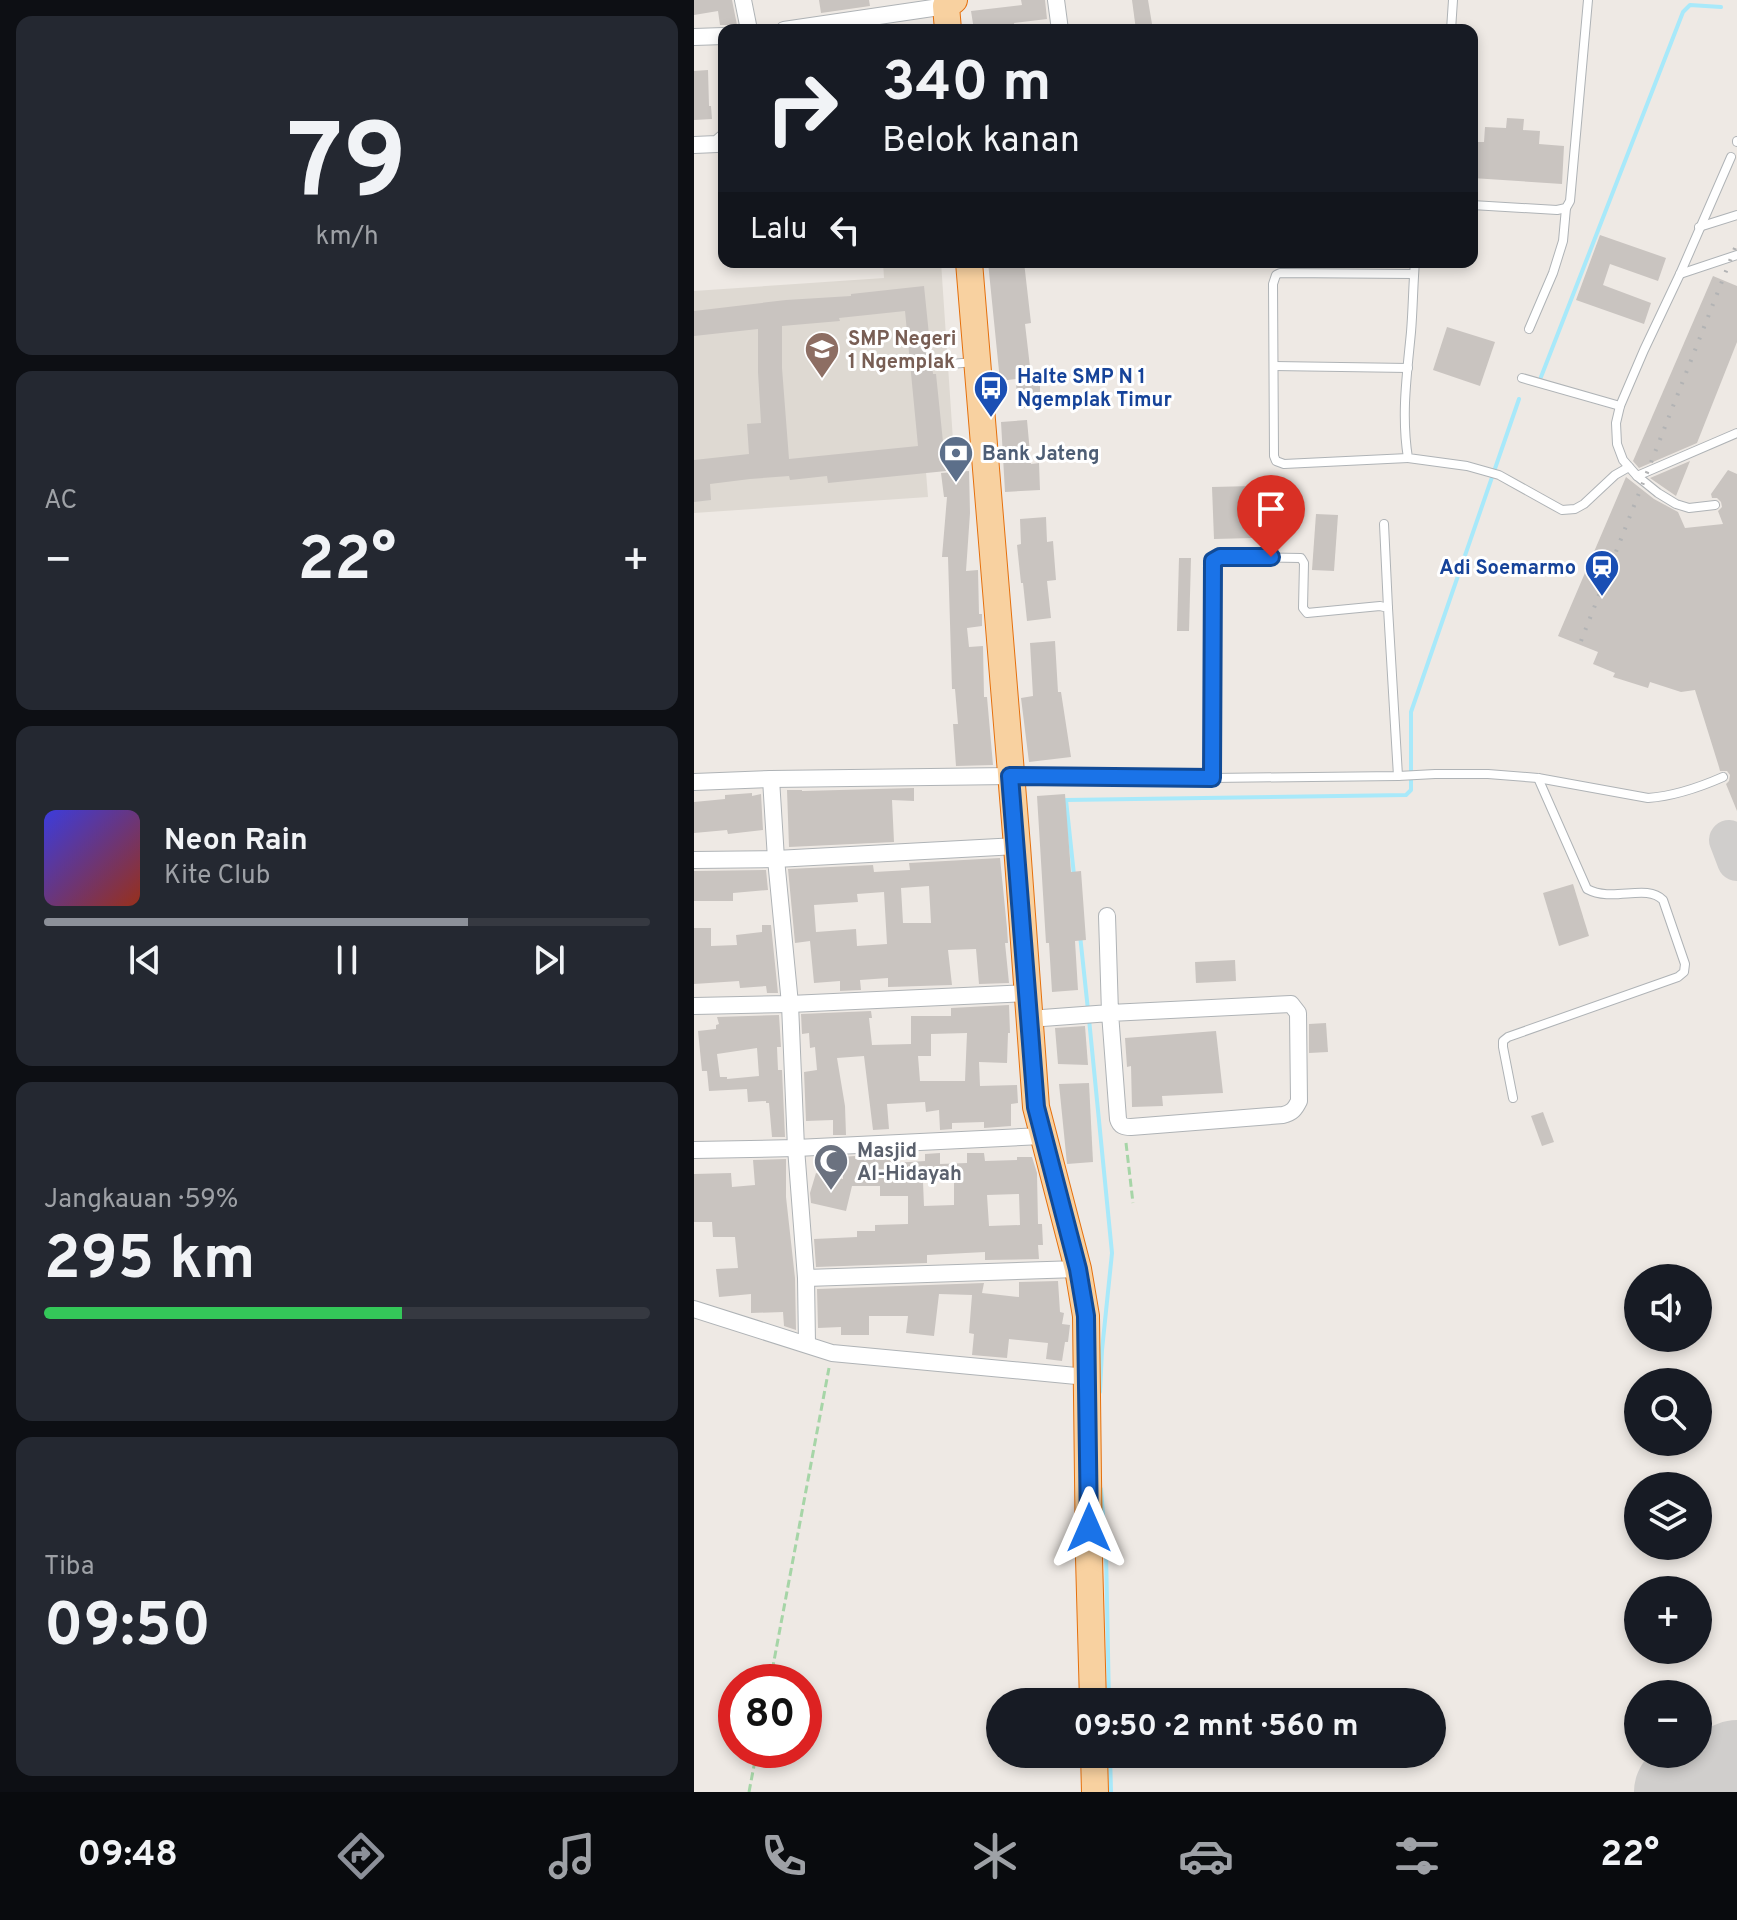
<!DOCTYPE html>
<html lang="id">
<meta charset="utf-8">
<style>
body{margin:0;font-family:Overpass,sans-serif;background:#242831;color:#f1f3f6;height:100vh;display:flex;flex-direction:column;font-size:30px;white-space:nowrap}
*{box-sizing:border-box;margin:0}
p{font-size:26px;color:#9ea1a6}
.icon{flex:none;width:44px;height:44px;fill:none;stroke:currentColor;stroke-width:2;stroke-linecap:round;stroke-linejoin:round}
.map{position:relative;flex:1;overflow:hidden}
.side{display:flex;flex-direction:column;gap:16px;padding:16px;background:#0d0f14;width:694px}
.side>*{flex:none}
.guide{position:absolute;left:24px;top:24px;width:760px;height:244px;border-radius:16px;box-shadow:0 4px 12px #0003;background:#171b24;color:#f1f3f6;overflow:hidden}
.controls{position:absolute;left:930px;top:1264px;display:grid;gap:16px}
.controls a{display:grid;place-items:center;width:88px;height:88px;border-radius:50%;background:#171b24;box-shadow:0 4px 12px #0003;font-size:40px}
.speed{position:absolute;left:24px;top:1664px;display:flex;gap:16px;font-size:40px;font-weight:700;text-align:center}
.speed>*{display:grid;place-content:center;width:104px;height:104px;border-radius:50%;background:#171b24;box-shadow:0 4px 12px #0003;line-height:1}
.speed .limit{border:12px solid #d22;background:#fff;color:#111}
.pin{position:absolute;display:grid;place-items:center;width:68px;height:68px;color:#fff;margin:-82px -34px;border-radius:50% 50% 50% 0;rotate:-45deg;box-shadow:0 0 8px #0007}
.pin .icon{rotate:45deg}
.me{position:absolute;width:88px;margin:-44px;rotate:0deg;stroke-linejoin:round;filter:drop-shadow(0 0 6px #0008)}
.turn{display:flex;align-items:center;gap:28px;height:168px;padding:0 32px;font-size:36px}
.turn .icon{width:104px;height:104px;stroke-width:2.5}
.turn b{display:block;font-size:56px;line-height:68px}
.then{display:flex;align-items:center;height:76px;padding:0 32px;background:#0003;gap:16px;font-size:30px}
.big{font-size:60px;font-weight:700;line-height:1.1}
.side .tile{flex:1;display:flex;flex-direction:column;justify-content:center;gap:12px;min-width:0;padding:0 28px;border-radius:16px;background:#242831}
.side .dial{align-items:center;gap:0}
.dial b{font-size:104px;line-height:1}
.song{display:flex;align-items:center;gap:24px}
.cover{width:96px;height:96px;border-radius:12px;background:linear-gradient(135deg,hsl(240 70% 55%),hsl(10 70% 35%))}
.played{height:8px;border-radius:4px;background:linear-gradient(90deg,#8c9099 70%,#363941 70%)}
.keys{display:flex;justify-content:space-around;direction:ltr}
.heat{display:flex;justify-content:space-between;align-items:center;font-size:44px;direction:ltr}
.charge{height:12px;border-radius:6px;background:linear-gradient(90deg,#34c759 59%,#363941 0)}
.trip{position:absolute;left:292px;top:1688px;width:460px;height:80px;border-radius:40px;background:#171b24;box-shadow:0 4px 12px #0003;font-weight:700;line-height:80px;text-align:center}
.dock{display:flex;height:128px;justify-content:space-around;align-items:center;background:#090b0e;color:#9ea1a6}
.dock .icon{width:56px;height:56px}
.dock .on{color:#8c9099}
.dock b{font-size:36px;color:#f1f3f6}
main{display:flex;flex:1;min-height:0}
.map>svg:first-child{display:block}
</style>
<main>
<section class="side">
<div class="tile dial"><b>79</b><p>km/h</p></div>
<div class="tile"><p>AC</p>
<div class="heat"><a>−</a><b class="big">22°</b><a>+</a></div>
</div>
<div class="tile">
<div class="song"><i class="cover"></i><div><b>Neon Rain</b><p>Kite Club</p></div></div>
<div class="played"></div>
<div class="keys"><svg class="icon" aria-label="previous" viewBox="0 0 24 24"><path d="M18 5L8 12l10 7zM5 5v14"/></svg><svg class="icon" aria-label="pause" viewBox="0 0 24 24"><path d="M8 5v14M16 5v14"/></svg><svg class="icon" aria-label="next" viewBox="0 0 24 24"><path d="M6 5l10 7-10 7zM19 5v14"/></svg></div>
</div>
<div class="tile"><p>Jangkauan · 59%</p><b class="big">295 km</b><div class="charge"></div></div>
<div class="tile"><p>Tiba</p><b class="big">09:50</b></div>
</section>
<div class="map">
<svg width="1043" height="1792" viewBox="0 0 1043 1792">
<rect width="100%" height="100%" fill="#eee9e4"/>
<path fill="#ded9d2" d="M 189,262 L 247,262 L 261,470 L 232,472 L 234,497 L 0,513 L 0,291 L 190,278 Z"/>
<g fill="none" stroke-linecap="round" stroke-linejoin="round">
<g stroke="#a8e9fa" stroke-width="4">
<path d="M 847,377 L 989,12 L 996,5 L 1027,7"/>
<path d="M 380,875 L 372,800 L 712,795 L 717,790 L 717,712 L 825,399"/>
<path d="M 386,935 L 394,1010"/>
<path d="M 395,1019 L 418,1253 L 408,1350 L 406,1392"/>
<path d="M 407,1489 L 412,1552 L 415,1702"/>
<path d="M 416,1754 L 417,1792"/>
</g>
<path stroke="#d0cecc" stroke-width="40" d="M 1035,840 L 1043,861"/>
<path stroke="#d0cecc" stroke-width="102" d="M 991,1792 L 1043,1771"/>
</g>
<g fill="#c9c4c0" fill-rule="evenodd">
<path d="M 0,0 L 38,0 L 43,25 L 26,25 L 24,11 L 0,15 Z"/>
<path d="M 125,0 L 175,0 L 176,6 L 127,13 Z"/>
<path d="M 327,0 L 351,0 L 353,19 L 320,23 L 321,30 L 280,30 L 277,11 L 328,5 Z"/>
<path d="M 438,0 L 454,0 L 459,30 L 442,30 Z"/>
<path d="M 14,70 L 15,106 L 17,106 L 18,119 L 0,120 L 0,71 Z"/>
<path d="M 813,118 L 830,119 L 829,130 L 846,131 L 845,144 L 870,146 L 868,184 L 778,178 L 778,142 L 790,142 L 791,127 L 812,128 Z"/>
<path d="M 906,235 L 972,258 L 964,281 L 916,264 L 909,285 L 957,303 L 950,324 L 882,300 Z"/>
<path d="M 294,262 L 330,262 L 337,323 L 331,324 L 338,384 L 346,384 L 346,408 L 323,408 L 322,379 L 306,381 Z"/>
<path d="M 1019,276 L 1043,286 L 1043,342 L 1003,443 L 945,468 L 939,461 Z"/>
<path d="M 230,286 L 239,374 L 242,374 L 252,471 L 134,483 L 133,476 L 96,480 L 95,476 L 56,479 L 16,484 L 17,500 L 0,502 L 0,460 L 55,454 L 53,424 L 67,423 L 64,372 L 64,329 L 0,336 L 0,311 L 92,300 L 157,296 L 157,294 ZM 211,311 L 224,446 L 95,459 L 88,368 L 88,326 L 146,321 L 145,318 Z"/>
<path d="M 753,327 L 801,342 L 786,386 L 739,370 Z"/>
<path d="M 333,420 L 337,464 L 345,463 L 346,490 L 311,492 L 307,422 Z"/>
<path d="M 996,461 L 982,496 L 956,478 Z"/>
<path d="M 1034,470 L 1043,474 L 1043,811 L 1032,784 L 1035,781 L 1036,775 L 1033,771 L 1026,771 L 1025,767 L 1001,690 L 987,692 L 956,682 L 954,688 L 919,677 L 921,673 L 899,664 L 904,652 L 864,636 L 932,477 L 960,499 L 984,512 L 991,528 L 1029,524 L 1024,511 L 1028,507 L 1027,502 L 1023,498 L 1018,498 L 1017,494 Z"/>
<path d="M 275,471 L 276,513 L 272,571 L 284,570 L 285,614 L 288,614 L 288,626 L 273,628 L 275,647 L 289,646 L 290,697 L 293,697 L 299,765 L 262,766 L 259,724 L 264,724 L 261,689 L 258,689 L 254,557 L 248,557 L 253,497 L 250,497 L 247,473 Z"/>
<path d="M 595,485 L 596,537 L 520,539 L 518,487 Z"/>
<path d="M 622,514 L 644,515 L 640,571 L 618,570 Z"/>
<path d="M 352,517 L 353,542 L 359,541 L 362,580 L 353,581 L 357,618 L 333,621 L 329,583 L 327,583 L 323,545 L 327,544 L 326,519 Z"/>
<path d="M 485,558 L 497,558 L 495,631 L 483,631 Z"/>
<path d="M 361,641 L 364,692 L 367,692 L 377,757 L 335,762 L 327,698 L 339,696 L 336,643 Z"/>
<path d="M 220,788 L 220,801 L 198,800 L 200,842 L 95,847 L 93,790 L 108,790 L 108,791 Z"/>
<path d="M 58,793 L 58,796 L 67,794 L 69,830 L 34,834 L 33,830 L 0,833 L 0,802 L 31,799 L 31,795 Z"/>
<path d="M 371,794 L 377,872 L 387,871 L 392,940 L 381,941 L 384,990 L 358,992 L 355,943 L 352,943 L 343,796 Z"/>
<path d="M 306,858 L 313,928 L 314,943 L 311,943 L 315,983 L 285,984 L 282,949 L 254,950 L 258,985 L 194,987 L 194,978 L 166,980 L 167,990 L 146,991 L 146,981 L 120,983 L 116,941 L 101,943 L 94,869 L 179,865 L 180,872 L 216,870 L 215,863 ZM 235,886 L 237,923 L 209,923 L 207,888 ZM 190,892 L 193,944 L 163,946 L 162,929 L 122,932 L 120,905 L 164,902 L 163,894 Z"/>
<path d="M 72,870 L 74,890 L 39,893 L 39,901 L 0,901 L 0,871 Z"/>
<path d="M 879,884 L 895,936 L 865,946 L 849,893 Z"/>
<path d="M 68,925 L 77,925 L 84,993 L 73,993 L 72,986 L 46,988 L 45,981 L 0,984 L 0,928 L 17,928 L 17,946 L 43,945 L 42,935 L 68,932 Z"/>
<path d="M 541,960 L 542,981 L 502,983 L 501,962 Z"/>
<path d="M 315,1005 L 316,1033 L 314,1033 L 313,1063 L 285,1062 L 286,1086 L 323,1085 L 324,1103 L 317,1104 L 317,1126 L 290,1128 L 290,1122 L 258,1123 L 258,1129 L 246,1130 L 245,1110 L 232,1112 L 231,1102 L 193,1104 L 195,1129 L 179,1130 L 170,1056 L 143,1058 L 151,1106 L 152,1135 L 139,1135 L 139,1120 L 112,1121 L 110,1072 L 123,1070 L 121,1047 L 116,1048 L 115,1033 L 108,1034 L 107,1014 L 177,1011 L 178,1018 L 175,1018 L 178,1045 L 217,1044 L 217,1016 L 257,1016 L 257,1008 ZM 273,1033 L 271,1081 L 226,1081 L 224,1056 L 237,1056 L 237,1034 Z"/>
<path d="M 85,1015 L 87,1047 L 83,1047 L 84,1070 L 88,1070 L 91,1137 L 78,1137 L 75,1103 L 72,1103 L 72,1101 L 54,1102 L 53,1089 L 15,1091 L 13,1071 L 8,1071 L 4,1031 L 22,1029 L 22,1025 L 25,1024 L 23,1017 ZM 63,1048 L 65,1076 L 33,1079 L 33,1085 L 33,1077 L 26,1077 L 23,1054 Z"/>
<path d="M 632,1023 L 634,1052 L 615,1053 L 615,1024 Z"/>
<path d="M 391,1026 L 394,1065 L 364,1064 L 361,1028 Z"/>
<path d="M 522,1031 L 529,1093 L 468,1096 L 469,1106 L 438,1107 L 437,1066 L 433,1067 L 431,1038 Z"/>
<path d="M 395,1083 L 399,1162 L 373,1164 L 365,1084 Z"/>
<path d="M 849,1112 L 860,1142 L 848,1146 L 837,1116 Z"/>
<path d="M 246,1153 L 246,1164 L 273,1163 L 273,1153 L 290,1153 L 291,1161 L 323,1160 L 323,1157 L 338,1157 L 343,1173 L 344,1224 L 348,1224 L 349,1245 L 344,1245 L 345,1259 L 291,1260 L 291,1252 L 233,1255 L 233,1263 L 122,1267 L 120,1239 L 163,1237 L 163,1231 L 181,1231 L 181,1225 L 214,1224 L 214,1196 L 186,1196 L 186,1186 L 158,1186 L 152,1211 L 117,1203 L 116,1193 L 122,1173 L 149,1179 L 147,1157 L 161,1156 L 161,1159 L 186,1159 L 186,1157 L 199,1157 L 199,1163 L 231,1161 L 231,1154 ZM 260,1181 L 260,1205 L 230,1206 L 229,1182 ZM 325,1194 L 326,1225 L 295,1226 L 293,1195 Z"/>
<path d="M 92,1159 L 92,1197 L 101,1278 L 102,1330 L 90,1326 L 89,1312 L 57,1313 L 57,1294 L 25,1297 L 22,1269 L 44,1268 L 41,1237 L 19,1237 L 18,1222 L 0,1222 L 0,1174 L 37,1173 L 38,1187 L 61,1185 L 59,1160 Z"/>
<path d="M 364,1281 L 366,1312 L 370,1313 L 368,1324 L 376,1325 L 374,1342 L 371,1342 L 368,1361 L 352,1359 L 354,1343 L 315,1339 L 313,1358 L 278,1355 L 280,1334 L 275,1333 L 278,1295 L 245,1294 L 240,1336 L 212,1333 L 214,1316 L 175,1316 L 175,1335 L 147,1335 L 147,1327 L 124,1328 L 123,1289 L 290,1283 L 288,1293 L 325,1297 L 325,1282 Z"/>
</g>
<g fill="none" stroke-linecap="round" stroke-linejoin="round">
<g stroke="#afb3b6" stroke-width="10">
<g id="service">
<path d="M 757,30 L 759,0"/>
<path d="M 1043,142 L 1043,141"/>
<path d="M 778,205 L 863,210 L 872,208 L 876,201 L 894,0"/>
<path d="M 1005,227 L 1043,215"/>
<path d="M 721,262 C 719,285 719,308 717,332 C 713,374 707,415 714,458 L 773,466 L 805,475 L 868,510 L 881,509 L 890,504 L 921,475 L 935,467"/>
<path d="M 986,274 L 1043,255"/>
<path d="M 835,329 L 859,273 L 869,241 L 872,208"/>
<path d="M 257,364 L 280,362"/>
<path d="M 580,366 L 714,368"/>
<path d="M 828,378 L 926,406"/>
<path d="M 714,458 L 590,464 L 582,461 L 580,456 L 579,284 L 582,275 L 586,273 L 720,274"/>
<path d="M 943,476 L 1043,433"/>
<path d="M 1021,505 L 995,508 L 982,504 L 964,493 L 943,476 L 929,460 L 923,444 L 922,423 L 926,406 L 950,350 L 986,274 L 1037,157"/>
<path d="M 690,524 L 694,608"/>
<path d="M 321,776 L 518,778 L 704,776 L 741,774 L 794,774 L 844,778 L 954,798 C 981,796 1004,788 1029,777"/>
<path d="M 518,778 L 519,561 L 526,557 L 607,558 L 610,563 L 609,608 L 613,613 L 686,606 L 694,608 L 704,776"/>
<path d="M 819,1098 L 809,1047 L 809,1041 L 814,1037 L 984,977 L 990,972 L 991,964 L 969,900 C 952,883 919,903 893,889 L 844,778"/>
</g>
</g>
<g stroke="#afb3b6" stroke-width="18">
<g id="minor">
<path d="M 49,0 L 55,30"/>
<path d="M 362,0 L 366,30"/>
<path d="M 90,30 L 252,6"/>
<path d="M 0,37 L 30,36"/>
<path d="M 0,145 L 23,144 L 30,138"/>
<path d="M 77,779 L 82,859 L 96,1004 L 102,1148 L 112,1278 L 113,1344"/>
<path d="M 0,782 L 77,779 L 316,776"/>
<path d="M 0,860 L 82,859 L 323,846"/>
<path d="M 0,1006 L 96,1004 L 334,993"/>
<path d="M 335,1019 L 416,1013 L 597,1004 L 604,1013 L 605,1101 C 601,1109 598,1113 589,1115 L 437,1127 C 430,1127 426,1126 424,1119 L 416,1013 L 413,916"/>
<path d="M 0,1150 L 102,1148 L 348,1136"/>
<path d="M 112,1278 L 384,1269"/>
<path d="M 0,1309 L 138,1353 L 393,1377"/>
</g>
</g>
<g stroke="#e5700d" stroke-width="28">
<g id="trunk">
<path d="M 254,30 L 252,6 L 260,0"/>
<path d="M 275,262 L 323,846 L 342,1107 L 384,1269 L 392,1316 L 395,1558 L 399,1702"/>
<path d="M 400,1754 L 401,1792"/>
</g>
</g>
<g stroke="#a6d5a7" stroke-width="3" stroke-dasharray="8 4" stroke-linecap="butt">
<path d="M 432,1143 L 439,1203"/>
<path d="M 76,1682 L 135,1368"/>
<path d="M 55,1792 L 63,1750"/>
</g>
<use href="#service" stroke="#fff" stroke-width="8"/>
<use href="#minor" stroke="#fff" stroke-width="16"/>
<use href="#trunk" stroke="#f8d1a0" stroke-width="26"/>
<path stroke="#b2b3b4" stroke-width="4" stroke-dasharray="2 10" stroke-linecap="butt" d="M 887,641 L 1043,243"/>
</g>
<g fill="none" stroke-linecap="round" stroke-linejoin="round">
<g stroke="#114b97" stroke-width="20">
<path id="route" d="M 395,1528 L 392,1316 L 384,1269 L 342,1107 L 316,776 L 518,778 L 519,561 L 526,557 L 577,557"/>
</g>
<use href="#route" stroke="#1a73e8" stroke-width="14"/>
</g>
<defs>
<g id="school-pin" transform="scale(1.8)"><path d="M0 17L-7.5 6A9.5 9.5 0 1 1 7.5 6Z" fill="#8d6e63" stroke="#fff"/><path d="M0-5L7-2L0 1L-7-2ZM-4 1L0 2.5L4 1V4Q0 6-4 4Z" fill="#fff"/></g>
<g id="bus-pin" transform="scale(1.8)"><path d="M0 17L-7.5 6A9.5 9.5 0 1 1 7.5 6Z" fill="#1a4fb4" stroke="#fff"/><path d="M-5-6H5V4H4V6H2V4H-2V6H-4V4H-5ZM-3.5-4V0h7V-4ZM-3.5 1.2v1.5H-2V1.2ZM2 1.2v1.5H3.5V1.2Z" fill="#fff"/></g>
<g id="bank-pin" transform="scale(1.8)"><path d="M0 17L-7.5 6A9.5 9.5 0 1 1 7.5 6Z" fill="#5c6f8a" stroke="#fff"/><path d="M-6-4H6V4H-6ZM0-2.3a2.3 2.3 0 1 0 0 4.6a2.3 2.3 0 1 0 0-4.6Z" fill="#fff"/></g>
<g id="station-pin" transform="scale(1.8)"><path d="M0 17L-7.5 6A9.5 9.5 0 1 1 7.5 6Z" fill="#1a4fb4" stroke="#fff"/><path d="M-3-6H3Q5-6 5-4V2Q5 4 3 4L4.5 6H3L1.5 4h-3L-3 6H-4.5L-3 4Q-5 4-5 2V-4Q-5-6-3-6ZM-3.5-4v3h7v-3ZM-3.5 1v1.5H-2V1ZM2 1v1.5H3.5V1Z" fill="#fff"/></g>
<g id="mosque-pin" transform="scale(1.8)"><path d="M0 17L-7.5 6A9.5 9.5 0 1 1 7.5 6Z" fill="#6b7280" stroke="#fff"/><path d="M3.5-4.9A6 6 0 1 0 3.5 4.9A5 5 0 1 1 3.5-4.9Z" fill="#fff"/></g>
</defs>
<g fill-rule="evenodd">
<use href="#school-pin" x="128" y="349"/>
<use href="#bus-pin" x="297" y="388"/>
<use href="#bank-pin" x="262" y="453"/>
<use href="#station-pin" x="908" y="567"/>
<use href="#mosque-pin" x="137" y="1161"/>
</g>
<g text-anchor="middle" stroke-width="6" stroke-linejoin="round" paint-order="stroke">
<g font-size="20" font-weight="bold" fill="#785e54" stroke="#fff" text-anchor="start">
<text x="154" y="345">SMP Negeri<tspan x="154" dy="23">1 Ngemplak</tspan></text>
</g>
<g font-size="20" font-weight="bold" fill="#164399" stroke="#fff" text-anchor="start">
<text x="323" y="383">Halte SMP N 1<tspan x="323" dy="23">Ngemplak Timur</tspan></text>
<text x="882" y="574" text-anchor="end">Adi Soemarmo</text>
</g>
<g font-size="20" font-weight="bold" fill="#4e5e75" stroke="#fff" text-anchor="start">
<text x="288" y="460">Bank Jateng</text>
</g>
<g font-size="20" font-weight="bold" fill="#5b616d" stroke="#fff" text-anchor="start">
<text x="163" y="1157">Masjid<tspan x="163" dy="23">Al-Hidayah</tspan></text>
</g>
</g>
</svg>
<div class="controls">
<a><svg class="icon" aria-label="sound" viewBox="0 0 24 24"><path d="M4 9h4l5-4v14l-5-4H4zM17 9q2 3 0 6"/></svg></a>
<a><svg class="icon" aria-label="search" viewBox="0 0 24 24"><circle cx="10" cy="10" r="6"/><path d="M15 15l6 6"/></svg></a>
<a><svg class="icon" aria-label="layers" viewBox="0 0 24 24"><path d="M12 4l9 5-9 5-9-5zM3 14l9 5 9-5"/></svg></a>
<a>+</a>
<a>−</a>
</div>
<div class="speed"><div class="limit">80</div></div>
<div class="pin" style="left:577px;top:557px;background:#d93025"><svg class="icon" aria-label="arrive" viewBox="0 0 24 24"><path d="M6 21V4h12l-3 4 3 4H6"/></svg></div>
<svg class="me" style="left:395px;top:1528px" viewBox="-20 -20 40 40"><path d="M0-17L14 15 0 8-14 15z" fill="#1a73e8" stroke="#fff" stroke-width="4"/></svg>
<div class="trip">09:50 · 2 mnt · 560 m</div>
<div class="guide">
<div class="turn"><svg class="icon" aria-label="right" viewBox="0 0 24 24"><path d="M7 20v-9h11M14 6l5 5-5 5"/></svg><div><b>340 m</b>Belok kanan</div></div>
<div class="then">Lalu<svg class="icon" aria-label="left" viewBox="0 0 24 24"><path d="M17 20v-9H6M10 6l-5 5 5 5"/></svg></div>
</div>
</div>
</main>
<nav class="dock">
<b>09:48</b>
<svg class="icon on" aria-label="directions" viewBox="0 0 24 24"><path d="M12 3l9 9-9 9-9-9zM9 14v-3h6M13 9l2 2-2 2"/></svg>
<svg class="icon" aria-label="music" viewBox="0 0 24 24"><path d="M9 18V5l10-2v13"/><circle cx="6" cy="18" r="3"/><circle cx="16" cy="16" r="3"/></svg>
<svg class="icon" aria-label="phone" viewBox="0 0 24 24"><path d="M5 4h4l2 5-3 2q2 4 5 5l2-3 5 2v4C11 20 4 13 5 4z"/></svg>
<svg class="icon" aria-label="climate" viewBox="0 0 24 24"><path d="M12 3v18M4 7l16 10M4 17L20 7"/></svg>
<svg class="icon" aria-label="car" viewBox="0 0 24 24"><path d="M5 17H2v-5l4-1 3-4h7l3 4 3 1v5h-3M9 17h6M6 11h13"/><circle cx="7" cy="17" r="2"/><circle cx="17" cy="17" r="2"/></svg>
<svg class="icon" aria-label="filters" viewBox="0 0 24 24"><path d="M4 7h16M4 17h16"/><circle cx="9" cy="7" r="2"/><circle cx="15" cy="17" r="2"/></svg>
<b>22°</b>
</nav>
